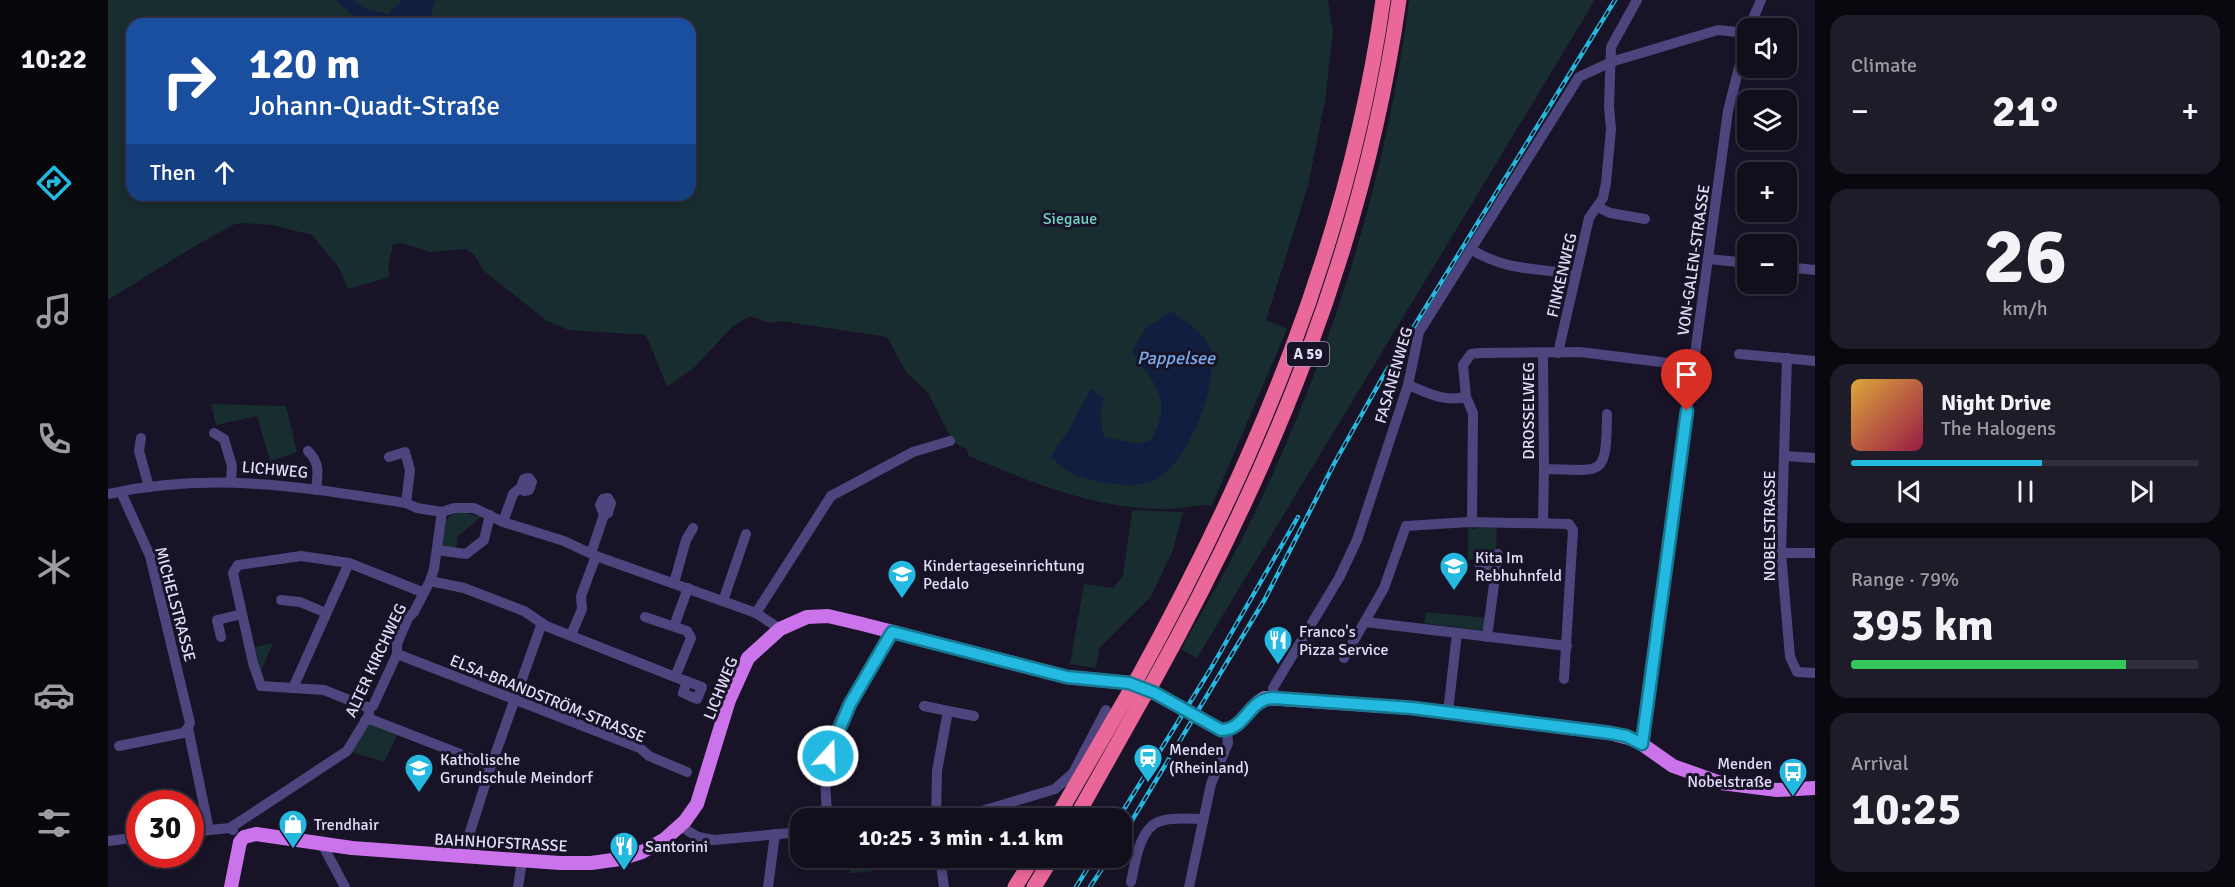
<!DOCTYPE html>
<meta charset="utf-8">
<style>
body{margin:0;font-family:Signika,sans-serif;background:#1f1c29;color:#f1f3f6;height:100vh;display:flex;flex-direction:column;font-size:22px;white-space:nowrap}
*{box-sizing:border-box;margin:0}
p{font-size:20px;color:#9c9ca3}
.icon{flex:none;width:33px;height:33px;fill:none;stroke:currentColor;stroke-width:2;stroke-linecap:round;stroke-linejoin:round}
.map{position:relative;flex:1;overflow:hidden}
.drawer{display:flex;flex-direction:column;gap:15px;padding:15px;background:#0a080f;width:420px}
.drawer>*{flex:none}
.top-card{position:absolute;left:18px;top:18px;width:570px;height:183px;border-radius:18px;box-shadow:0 3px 9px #0003,0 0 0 2px #312e3b;background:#1a4fa0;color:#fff;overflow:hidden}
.controls{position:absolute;left:1629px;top:18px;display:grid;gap:12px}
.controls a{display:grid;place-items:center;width:60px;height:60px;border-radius:12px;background:#120e1c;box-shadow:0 3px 9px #0003,0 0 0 2px #312e3b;font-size:30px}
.speed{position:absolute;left:18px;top:790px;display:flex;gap:12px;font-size:30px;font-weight:700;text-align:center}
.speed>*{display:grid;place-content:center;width:78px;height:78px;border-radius:50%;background:#120e1c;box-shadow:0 3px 9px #0003,0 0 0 2px #312e3b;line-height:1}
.speed .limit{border:9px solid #d22;background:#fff;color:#111}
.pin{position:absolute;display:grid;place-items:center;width:51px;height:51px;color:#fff;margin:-62px -26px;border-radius:50% 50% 50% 0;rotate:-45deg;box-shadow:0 0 6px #0007}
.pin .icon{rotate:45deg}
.me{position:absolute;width:66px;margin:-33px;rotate:20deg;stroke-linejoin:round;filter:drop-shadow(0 0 4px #0008)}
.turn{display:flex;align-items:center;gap:21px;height:126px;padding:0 24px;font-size:27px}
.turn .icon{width:78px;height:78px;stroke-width:2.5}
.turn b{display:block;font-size:42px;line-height:51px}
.then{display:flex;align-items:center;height:57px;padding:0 24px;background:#0003;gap:12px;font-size:22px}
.big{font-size:45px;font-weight:800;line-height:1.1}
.drawer .tile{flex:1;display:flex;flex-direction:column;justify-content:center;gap:9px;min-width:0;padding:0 21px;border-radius:18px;background:#1f1c29}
.drawer .dial{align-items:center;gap:0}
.dial b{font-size:78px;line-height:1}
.song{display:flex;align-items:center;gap:18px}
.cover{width:72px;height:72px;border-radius:9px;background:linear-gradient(135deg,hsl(40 70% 55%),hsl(340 70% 35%))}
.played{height:6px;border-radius:3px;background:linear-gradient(90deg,#23b9e0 55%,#312e3b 55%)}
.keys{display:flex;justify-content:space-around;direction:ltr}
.heat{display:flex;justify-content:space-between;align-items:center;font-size:33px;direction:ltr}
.charge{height:9px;border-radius:4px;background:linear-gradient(90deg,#34c759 79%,#312e3b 0)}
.trip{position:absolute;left:682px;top:808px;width:342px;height:60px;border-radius:18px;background:#120e1c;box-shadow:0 3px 9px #0003,0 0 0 2px #312e3b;font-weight:800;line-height:60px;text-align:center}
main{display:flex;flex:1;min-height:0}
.tab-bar{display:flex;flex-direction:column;width:108px;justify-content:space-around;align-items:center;background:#07060b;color:#9c9ca3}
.tab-bar .icon{width:42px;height:42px}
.tab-bar .selected{color:#23b9e0}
.tab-bar b{font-size:27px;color:#f1f3f6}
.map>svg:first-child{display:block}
</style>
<main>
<nav class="tab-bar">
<b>10:22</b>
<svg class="icon selected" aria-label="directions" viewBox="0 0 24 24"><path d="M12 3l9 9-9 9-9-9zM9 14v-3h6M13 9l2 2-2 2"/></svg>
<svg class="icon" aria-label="music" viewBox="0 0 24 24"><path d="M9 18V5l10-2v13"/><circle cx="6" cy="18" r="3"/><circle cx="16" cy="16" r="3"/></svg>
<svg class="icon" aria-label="phone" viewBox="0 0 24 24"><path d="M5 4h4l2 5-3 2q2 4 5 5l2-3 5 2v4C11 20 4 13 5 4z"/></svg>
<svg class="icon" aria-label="climate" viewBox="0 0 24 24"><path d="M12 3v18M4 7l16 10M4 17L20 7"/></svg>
<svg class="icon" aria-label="car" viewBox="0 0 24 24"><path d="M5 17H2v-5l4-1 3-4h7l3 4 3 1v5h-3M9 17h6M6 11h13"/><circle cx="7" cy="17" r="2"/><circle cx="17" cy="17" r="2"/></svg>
<svg class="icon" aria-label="filters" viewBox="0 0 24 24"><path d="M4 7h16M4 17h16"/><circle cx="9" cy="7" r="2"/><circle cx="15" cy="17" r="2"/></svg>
</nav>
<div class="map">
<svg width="1707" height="887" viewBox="0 0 1707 887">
<rect width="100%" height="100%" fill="#181326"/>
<g fill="#172d2f" fill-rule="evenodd">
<path d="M 0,0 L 1220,0 L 1225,32 L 1217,101 L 1200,186 L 1158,320 L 1179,329 L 1104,505 C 1086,504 1072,510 1054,509 C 984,508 925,483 861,456 L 858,449 L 845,442 L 820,393 L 798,372 L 779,337 L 673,321 L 661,323 L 642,316 L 624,327 L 587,367 L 559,387 L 538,335 L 461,330 L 439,321 L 376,271 L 367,256 L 357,249 L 322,252 L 293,243 L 285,244 L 280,269 L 282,277 L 240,289 L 231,268 L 204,235 L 164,225 L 134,223 L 127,224 L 87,246 L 0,300 ZM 24,24 L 582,24 L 582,195 L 24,195 Z"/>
<path d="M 1301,0 L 1487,0 L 1089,658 L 1073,649 C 1093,613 1114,578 1133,541 C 1217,372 1278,188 1301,0 Z"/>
<path d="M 103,404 L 178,406 L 189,452 L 162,461 L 149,416 L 108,425 Z"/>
<path d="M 1024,510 L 1075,512 L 1065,550 L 1042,598 L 991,648 L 988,668 L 962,664 L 976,584 L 1005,588 L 1015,576 Z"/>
<path d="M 355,512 L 373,517 L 350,536 L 348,550 L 334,548 L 338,520 L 344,514 Z"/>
<path d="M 1360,525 L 1364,529 L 1389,525 L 1388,551 L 1384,560 L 1360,560 Z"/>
<path d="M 1318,612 L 1379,618 L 1377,631 L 1316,623 Z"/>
<path d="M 165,643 L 152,674 L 146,647 Z"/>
<path d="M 263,723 L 290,733 L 276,762 L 243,752 L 257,725 Z"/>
<path d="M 744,858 L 764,858 L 763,872 L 742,873 Z"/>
</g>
<g fill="#121e40">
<path d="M 228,0 L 244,0 L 256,8 L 280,14 L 294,0 L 328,0 L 320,24 L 270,24 L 249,19 Z"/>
<path d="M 1063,311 C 1075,320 1098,333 1102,349 C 1112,383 1079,467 1045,481 C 1025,490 978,482 960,471 C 954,468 948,461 942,457 L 961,429 L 983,389 L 996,398 L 992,415 L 996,437 L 1030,444 L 1043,440 C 1066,401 1047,384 1024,352 L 1038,328 Z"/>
</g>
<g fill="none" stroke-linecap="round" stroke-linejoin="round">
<g stroke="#4d457e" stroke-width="10">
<path d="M 1641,28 L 1653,0"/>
<path d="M 1490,207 L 1502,213 L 1537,219"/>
<path d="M 1364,250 C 1401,272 1428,267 1468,275"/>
<path d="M 1601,259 L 1640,263"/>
<path d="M 1678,267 L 1707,270"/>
<path d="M 1435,353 L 1436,469 C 1496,470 1498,479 1499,414"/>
<path d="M 1450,353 L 1481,218 L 1495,198 L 1498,183 L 1503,129 L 1501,107 L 1503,47 L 1529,0"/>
<path d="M 1631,354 L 1707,361"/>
<path d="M 1679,358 L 1673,553 L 1682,657 L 1689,672 L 1707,673"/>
<path d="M 1300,385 C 1321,393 1334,402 1358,397 L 1355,365 L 1363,354 L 1372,353 L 1472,352 L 1585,366"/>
<path d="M 1358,397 L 1365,413 L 1364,522"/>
<path d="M 106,433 L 116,439 L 124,466 L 123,482"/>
<path d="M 33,438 L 31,451 L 41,487"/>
<path d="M 200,451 C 212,463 210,473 208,490"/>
<path d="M 1676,456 L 1707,458"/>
<path d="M 281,457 L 297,452 L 302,470 L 298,503"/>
<path d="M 13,492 L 42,556 L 82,723 L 80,728 L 101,830"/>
<path d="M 0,494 C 104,471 194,487 298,503 L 309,508 L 334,512 L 346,508 L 366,508 L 395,522 L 456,541 L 488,556 L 648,613 L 672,629"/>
<path d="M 395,522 L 405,494 L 413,487 L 416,491 L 421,490 L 424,482 L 421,478 L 416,479 L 413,487"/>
<path d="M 1435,522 L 1436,469"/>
<path d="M 329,550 L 358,554 L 376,540 L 382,515"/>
<path d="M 483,553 L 496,515 L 500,513 L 503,503 L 500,498 L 495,499 L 492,505 L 496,515"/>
<path d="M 1673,553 L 1707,553"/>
<path d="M 241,563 L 193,556 L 130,565 L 125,573 L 145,663 L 153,686 L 216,690 L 261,708"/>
<path d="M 1371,564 L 1388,566"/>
<path d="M 322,581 L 356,588 L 416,611 L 438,626 L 567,677 L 583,638 L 579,631 L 537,617"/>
<path d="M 566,583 L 578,540 L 585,528"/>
<path d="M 173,600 L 192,602 L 218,613"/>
<path d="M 615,601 L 638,534"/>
<path d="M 648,613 L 723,496 L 805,452 L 842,441"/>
<path d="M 1257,622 L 1459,646"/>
<path d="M 566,626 L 580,588"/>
<path d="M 463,635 L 474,609 L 473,596 L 488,556"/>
<path d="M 113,637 L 109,620 L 134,614"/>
<path d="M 1379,637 L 1390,554"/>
<path d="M 289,654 L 532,748 L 541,756 L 579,772"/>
<path d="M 1236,658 L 1276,588 L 1298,526 L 1361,522 L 1461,524 L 1465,530 L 1456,679"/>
<path d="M 567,677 L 594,687 L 589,699 L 575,693 L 579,681"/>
<path d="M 185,688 L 241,563 L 314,592"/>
<path d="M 1165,698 L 1165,688 L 1231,578 L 1249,540 L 1300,385 L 1311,332 L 1471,77 L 1503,62 L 1610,30 L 1639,33"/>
<path d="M 816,706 L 840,711 L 829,771 L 828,819"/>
<path d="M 840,711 L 866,716"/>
<path d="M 1340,712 L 1349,633"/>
<path d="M 257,721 L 262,719 L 383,766"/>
<path d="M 1534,744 L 1620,111 L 1640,32"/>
<path d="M 11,746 L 75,733 L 80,728"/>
<path d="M 719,819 C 719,802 716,785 718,768 C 722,720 760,673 785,632"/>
<path d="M 847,819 L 947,789 L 965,773 L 998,710"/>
<path d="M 572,826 L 590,837 L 606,840 L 693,832"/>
<path d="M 122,828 L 239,751 L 261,715 L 261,708 L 265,706 L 289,654 L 289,644 L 300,618 L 306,612 L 322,581 L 326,569 L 334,512"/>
<path d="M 82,832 L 122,828 L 125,830"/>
<path d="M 0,841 L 32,837"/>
<path d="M 214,844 L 237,887"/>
<path d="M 354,857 L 383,766 L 434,623"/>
<path d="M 832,858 L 836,887"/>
<path d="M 1023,882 C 1027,864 1031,827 1053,821 C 1065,817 1082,819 1095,819"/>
<path d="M 410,887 L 414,861"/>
<path d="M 660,887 L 667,834"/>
<path d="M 1081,887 L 1103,784 L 1120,743 L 1119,730"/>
</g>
<path stroke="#cb73eb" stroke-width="14" d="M 123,887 L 132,842 L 136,837 L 148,834 L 244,848 L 452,863 L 483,863 L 512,859 L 534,852 L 557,839 L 577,821 L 589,804 L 621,700 L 640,658 L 672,629 L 699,617 L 720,616 L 754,624 L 959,677 L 1021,683 L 1047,693 L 1113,730 C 1135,730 1139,706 1157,698 L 1304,708 L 1502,733 L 1528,740 L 1565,766 L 1613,783 L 1669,790 L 1707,788"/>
<g stroke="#ea6899" stroke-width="15">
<path d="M 1029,679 C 1146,466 1241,243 1275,0"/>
<path d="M 1044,684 C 1164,468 1256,247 1291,0"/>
<path d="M 948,819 L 1022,691"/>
<path d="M 967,819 L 1036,696"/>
<path d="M 907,887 L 925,858"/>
<path d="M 926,887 L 944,858"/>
</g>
<g stroke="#23b9e0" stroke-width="4.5">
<g id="rail">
<path d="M 1010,819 L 1102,670 L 1190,517"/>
<path d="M 1014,837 L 1157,599 L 1227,462 L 1273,380 L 1507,0"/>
<path d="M 968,887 L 986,858"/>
<path d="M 982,887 L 1001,858"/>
</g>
</g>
<use href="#rail" stroke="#181326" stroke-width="2" stroke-dasharray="7" stroke-linecap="butt"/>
<g stroke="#ea6899" stroke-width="15">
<path d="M 1022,691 L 1029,679"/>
<path d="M 1036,696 L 1044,684"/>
</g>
</g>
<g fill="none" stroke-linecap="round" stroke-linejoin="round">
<g stroke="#177892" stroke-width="15">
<path id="route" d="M 720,756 L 742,704 L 784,632 L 959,677 L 1021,683 L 1047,693 L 1113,730 C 1138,730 1140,699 1165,698 L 1304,708 L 1502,733 L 1518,736 L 1534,744 L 1579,411"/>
</g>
<use href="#route" stroke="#23b9e0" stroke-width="10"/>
</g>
<defs>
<g id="school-pin" transform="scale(1.5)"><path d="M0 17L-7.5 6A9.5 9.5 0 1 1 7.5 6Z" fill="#23b9e0" stroke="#181326"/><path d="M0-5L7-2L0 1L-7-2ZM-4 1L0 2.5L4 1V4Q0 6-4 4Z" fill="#fff"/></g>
<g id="restaurant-pin" transform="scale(1.5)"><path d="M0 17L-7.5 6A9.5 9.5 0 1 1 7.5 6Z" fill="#23b9e0" stroke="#181326"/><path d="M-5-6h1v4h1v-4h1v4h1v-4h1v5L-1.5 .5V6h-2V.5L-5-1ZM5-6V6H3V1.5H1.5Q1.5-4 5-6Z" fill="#fff"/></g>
<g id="station-pin" transform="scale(1.5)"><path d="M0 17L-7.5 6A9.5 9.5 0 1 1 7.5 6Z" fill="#23b9e0" stroke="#181326"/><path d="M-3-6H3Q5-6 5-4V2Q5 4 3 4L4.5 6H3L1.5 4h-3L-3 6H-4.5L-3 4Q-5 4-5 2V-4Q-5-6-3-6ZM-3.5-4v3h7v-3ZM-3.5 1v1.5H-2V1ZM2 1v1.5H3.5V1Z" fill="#fff"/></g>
<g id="bus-pin" transform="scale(1.5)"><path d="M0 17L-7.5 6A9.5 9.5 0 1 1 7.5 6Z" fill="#23b9e0" stroke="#181326"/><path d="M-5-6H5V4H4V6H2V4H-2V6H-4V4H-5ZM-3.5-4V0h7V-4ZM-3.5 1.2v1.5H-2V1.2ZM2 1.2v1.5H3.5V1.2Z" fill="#fff"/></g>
<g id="shop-pin" transform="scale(1.5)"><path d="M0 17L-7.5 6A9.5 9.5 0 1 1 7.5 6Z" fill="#23b9e0" stroke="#181326"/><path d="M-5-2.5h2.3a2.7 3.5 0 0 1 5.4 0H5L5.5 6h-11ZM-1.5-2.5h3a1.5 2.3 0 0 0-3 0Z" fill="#fff"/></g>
</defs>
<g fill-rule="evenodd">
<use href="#school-pin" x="1346" y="566"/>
<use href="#school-pin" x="794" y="574"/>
<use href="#restaurant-pin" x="1170" y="640"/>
<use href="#station-pin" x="1040" y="758"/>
<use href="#school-pin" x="311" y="768"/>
<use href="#bus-pin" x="1685" y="772"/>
<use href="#shop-pin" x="185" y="824"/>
<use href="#restaurant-pin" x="516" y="846"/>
</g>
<g text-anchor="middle" stroke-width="6" stroke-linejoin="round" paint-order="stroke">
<rect fill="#181326" stroke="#a6a0ba" stroke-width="1.5" x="1179" y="342" width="42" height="24" rx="4.5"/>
<g font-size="15" font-weight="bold" fill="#e3ddfa">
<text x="1200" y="359">A 59</text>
</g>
<g font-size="16" fill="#72d1c3" stroke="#181326">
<text x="962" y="224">Siegaue</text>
</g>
<g font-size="16" fill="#e3ddfa" stroke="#181326">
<text transform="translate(1585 260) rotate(-82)" y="6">VON-GALEN-STRASSE</text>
<text transform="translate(1453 275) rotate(-77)" y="6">FINKENWEG</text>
<text transform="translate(1285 375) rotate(-74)" y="6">FASANENWEG</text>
<text transform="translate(1420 411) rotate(-90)" y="6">DROSSELWEG</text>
<text transform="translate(167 469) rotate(5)" y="6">LICHWEG</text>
<text transform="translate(1661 526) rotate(-90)" y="6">NOBELSTRASSE</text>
<text transform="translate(68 604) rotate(75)" y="6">MICHELSTRASSE</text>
<text transform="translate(267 660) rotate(-65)" y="6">ALTER KIRCHWEG</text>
<text transform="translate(612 688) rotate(-68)" y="6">LICHWEG</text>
<text transform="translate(440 698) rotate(22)" y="6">ELSA-BRANDSTRÖM-STRASSE</text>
<text transform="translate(393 842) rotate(3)" y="6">BAHNHOFSTRASSE</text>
</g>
<g font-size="16" fill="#e3ddfa" stroke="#181326" text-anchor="start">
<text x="1367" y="563">Kita Im<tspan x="1367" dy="18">Rebhuhnfeld</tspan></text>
<text x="815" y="571">Kindertageseinrichtung<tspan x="815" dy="18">Pedalo</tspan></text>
<text x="1191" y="637">Franco's<tspan x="1191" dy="18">Pizza Service</tspan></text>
<text x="1061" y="755">Menden<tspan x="1061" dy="18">(Rheinland)</tspan></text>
<text x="332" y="765">Katholische<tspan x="332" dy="18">Grundschule Meindorf</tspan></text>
<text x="1664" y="769" text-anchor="end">Menden<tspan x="1664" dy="18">Nobelstraße</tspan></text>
<text x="206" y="830">Trendhair</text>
<text x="537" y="852">Santorini</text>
</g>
<g font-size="18" font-style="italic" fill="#79abec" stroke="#181326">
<text x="1068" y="364">Pappelsee</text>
</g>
</g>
</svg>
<div class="controls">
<a><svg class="icon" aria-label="sound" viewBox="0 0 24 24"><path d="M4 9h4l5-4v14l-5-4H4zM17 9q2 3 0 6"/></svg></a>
<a><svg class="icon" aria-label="layers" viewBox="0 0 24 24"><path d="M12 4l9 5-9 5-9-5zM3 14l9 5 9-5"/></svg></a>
<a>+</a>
<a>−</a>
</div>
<div class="speed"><div class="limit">30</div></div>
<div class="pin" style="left:1579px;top:411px;background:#d93025"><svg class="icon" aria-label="arrive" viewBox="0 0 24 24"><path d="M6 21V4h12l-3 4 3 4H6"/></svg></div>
<svg class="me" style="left:720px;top:756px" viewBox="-20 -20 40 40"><circle r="17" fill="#23b9e0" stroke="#fff" stroke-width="3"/><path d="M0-11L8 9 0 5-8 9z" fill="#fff"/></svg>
<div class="trip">10:25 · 3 min · 1.1 km</div>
<div class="top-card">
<div class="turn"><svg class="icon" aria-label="right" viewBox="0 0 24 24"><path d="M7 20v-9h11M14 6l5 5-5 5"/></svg><div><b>120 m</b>Johann-Quadt-Straße</div></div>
<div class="then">Then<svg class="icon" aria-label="ahead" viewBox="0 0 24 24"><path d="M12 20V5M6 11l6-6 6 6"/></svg></div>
</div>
</div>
<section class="drawer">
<div class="tile"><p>Climate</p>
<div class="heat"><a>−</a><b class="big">21°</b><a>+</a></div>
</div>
<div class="tile dial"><b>26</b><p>km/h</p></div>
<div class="tile">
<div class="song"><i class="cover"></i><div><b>Night Drive</b><p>The Halogens</p></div></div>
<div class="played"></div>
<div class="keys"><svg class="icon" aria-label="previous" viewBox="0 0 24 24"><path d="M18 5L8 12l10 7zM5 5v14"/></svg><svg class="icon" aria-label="pause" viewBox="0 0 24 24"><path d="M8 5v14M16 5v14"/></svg><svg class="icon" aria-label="next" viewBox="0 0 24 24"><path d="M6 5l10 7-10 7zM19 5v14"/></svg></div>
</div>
<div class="tile"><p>Range · 79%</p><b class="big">395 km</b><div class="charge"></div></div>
<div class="tile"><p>Arrival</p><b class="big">10:25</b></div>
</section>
</main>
